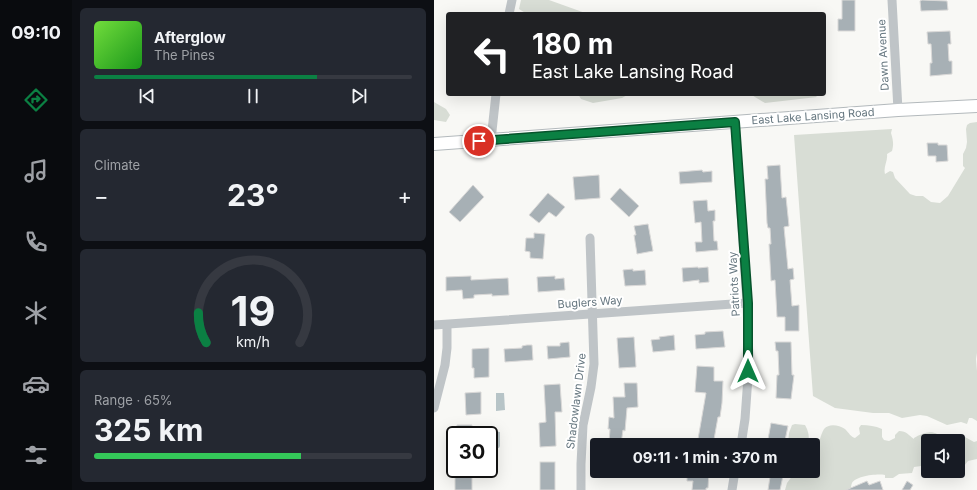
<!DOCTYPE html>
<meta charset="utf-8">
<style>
body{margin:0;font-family:Inter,sans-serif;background:#242831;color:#f1f3f6;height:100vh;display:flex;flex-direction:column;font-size:15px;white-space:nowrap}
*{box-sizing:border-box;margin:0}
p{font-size:13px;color:#9ea1a6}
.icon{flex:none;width:22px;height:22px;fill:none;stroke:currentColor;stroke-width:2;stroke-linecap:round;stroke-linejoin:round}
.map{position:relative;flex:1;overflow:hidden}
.panel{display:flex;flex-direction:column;gap:8px;padding:8px;background:#0d0f14;width:362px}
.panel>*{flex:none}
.guide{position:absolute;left:12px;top:12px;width:380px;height:84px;border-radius:4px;box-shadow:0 4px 16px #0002;background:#202124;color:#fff;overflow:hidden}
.controls{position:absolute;left:487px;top:434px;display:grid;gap:8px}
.controls a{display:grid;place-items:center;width:44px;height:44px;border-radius:4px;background:#171b24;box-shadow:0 4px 16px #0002;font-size:20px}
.speed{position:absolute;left:12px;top:426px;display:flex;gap:8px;font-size:20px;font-weight:700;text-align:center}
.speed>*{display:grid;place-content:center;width:52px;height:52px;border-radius:50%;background:#171b24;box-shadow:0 4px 16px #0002;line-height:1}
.speed .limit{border:2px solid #111;border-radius:6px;background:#fff;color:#111}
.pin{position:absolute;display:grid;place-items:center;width:34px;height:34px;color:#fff;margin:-17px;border:2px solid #fff;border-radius:50%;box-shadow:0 1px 4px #0007}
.me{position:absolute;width:44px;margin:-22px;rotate:0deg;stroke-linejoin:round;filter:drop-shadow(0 0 3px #0008)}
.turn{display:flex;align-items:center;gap:14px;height:84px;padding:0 20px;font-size:18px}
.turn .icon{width:52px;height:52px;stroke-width:2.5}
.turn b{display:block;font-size:28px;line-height:34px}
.big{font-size:30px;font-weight:700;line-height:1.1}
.panel .tile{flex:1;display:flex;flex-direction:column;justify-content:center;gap:6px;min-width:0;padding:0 14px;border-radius:6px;background:#242831}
.panel .dial{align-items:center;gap:0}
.dial svg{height:104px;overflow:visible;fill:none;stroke:#363941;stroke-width:7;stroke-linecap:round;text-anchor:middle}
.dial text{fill:#f1f3f6;stroke:none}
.song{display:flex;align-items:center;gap:12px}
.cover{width:48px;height:48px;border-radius:6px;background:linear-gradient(135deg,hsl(100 70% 55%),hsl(120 70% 35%))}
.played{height:4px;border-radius:2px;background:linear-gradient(90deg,#0b8043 70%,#363941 70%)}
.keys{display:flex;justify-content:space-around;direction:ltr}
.heat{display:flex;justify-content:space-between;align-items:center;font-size:22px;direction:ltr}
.charge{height:6px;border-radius:3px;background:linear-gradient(90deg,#34c759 65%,#363941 0)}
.trip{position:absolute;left:156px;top:438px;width:230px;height:40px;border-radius:4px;background:#171b24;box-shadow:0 4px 16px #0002;font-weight:700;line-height:40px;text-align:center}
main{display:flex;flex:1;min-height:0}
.menu{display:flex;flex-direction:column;width:72px;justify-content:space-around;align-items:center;background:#090b0e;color:#9ea1a6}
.menu .icon{width:28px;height:28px}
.menu .on{color:#0b8043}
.menu b{font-size:18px;color:#f1f3f6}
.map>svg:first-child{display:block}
</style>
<main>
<nav class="menu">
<b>09:10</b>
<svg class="icon on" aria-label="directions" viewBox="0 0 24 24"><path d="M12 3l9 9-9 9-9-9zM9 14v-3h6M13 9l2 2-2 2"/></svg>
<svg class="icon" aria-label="music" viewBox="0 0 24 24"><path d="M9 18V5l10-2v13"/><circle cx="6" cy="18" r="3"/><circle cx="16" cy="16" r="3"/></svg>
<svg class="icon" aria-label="phone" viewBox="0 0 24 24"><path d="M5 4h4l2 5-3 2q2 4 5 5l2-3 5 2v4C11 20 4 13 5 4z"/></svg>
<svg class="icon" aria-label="climate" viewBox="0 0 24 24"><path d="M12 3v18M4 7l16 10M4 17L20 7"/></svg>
<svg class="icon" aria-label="car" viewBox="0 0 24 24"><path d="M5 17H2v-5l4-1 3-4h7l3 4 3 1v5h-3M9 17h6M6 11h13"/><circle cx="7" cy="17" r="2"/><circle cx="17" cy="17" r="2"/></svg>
<svg class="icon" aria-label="filters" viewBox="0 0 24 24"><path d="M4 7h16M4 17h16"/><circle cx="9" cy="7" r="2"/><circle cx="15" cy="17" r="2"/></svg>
</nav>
<section class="panel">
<div class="tile">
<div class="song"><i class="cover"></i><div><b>Afterglow</b><p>The Pines</p></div></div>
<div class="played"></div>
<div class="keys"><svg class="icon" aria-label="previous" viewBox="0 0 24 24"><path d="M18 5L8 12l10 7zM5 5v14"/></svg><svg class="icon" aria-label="pause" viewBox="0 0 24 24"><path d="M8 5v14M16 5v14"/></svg><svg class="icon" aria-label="next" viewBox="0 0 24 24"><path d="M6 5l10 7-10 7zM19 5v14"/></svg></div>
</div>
<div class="tile"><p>Climate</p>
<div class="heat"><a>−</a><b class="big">23°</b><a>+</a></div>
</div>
<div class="tile dial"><svg viewBox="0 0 100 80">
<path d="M14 69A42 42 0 1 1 86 69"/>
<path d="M14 69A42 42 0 0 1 8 46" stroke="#0b8043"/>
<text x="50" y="56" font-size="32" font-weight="700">19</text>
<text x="50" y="72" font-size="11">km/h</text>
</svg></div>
<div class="tile"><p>Range · 65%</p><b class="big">325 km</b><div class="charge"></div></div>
</section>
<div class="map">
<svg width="543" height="490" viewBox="0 0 543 490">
<rect width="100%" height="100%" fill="#f8f8f5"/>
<g fill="#d8ddd5">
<path d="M 87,0 L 115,0 L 154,14 L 93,14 L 85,9 Z"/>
<path d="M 144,94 L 195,94 L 188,98 L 159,103 L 147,99 Z"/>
<path d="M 316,94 L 380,94 L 383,97 L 331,103 Z"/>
<path d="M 0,102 L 12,109 L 16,115 L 12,122 L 0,120 Z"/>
<path d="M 543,122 L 543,353 L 542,359 L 543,371 L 543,421 L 538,418 L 535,418 L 533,424 L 527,422 L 513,425 L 493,416 L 486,415 L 468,418 L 455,413 L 439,413 L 401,408 L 379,396 L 360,135 L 458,129 L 457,133 C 459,140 460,144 458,151 L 453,154 C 454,161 449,167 451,174 L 456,171 L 459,172 L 461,178 L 476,194 L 482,196 L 489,196 L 497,202 L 506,203 L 514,196 L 531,168 L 529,166 L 529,154 L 532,148 L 533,142 L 532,129 L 533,125 L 536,123 Z"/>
<path d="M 361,424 L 371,425 C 374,430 376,437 374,442 L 386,439 C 387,436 388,432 390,429 C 395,423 405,425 411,429 C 415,433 417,437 421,438 L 426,434 L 425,428 L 427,425 C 435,425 441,426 448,429 L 448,437 L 450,440 L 455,441 L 461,438 L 461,435 L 465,431 C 473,431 474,435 480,439 L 480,438 C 490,432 502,428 510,441 L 494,441 L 494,465 L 480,467 L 478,473 L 465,474 L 459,478 L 451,478 L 451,475 C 444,473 421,476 418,483 C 417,485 417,488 417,490 L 351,490 L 353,483 L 362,471 L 379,471 L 379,445 L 355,445 L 354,444 L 355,433 L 358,425 Z"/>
<path d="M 531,437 L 540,442 L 543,441 L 543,459 L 534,461 L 530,466 L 524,467 L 524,444 L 529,438 Z"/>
</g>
<g fill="#b7c4c7">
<path d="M 62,393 L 70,393 L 71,410 L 62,411 Z"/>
<path d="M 59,431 L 66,432 L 66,446 L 65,448 L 58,447 Z"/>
</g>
<g fill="#a7b0b5" stroke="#dad9d8">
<path d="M 408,0 L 421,0 L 421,31 L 404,31 L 404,19 L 408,19 Z"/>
<path d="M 488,0 L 513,1 L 514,10 L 487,11 L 486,1 Z"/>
<path d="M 516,31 L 517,44 L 514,44 L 515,61 L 518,61 L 518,74 L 496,76 L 496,63 L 498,63 L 497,44 L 494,44 L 493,32 Z"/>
<path d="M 493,143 L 504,143 L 504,145 L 513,145 L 514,161 L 502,162 L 502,156 L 494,156 Z"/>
<path d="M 346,165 L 348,198 L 352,197 L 355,226 L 350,227 L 354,269 L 359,268 L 360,279 L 356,280 L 358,306 L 365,305 L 365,331 L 351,331 L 351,317 L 343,317 L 341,280 L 337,281 L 335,244 L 337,244 L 336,228 L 334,228 L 333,223 L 331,179 L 334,179 L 333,166 Z"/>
<path d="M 268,170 L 269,172 L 278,171 L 278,182 L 246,184 L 245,172 Z"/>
<path d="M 165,175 L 166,198 L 141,200 L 139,177 Z"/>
<path d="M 39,185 L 50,197 L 26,222 L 15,212 Z"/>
<path d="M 186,188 L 205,206 L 195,217 L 176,199 Z"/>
<path d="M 114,193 L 131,207 L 122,217 L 115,212 L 105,223 L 95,215 Z"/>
<path d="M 273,200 L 274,211 L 281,210 L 281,221 L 279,221 L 280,241 L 283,241 L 284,250 L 262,252 L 261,242 L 268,242 L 267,222 L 261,223 L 259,201 Z"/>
<path d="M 214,224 L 219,251 L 203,254 L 200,235 L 202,235 L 200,226 Z"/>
<path d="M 100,233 L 111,234 L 109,259 L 96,258 L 96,252 L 91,251 L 92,238 L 100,238 Z"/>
<path d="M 264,267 L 264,268 L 274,267 L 275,282 L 265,283 L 265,280 L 249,282 L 248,268 Z"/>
<path d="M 199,269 L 199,271 L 211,270 L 212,285 L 191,286 L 189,270 Z"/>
<path d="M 37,276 L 37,280 L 74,278 L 75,295 L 58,296 L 58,294 L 40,295 L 40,298 L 29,299 L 28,290 L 12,291 L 12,277 Z"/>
<path d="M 121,276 L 121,279 L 130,278 L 131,290 L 104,292 L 103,277 Z"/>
<path d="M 289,331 L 291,347 L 262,349 L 261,335 L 271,334 L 271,332 Z"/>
<path d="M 240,335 L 241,350 L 219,352 L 217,340 L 226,339 L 225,337 Z"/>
<path d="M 200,337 L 202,367 L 185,368 L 183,338 Z"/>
<path d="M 135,342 L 136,357 L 114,359 L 113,346 L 126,346 L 126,343 Z"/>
<path d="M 341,342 L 357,342 L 358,375 L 360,375 L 357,399 L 342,398 L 343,375 L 345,375 L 344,351 L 342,351 Z"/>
<path d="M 93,345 L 98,345 L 99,360 L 71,362 L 70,349 L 88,348 L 88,346 Z"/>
<path d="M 55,348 L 55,377 L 40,378 L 40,368 L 38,368 L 38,349 Z"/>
<path d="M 263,366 L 280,367 L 280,381 L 289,381 L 288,403 L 286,417 L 284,417 L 279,445 L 263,445 L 272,393 L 261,392 Z"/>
<path d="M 190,383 L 203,383 L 204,407 L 193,408 L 191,431 L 189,430 L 187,444 L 175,443 L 176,429 L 174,429 L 175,417 L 180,418 L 179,397 L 191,397 Z"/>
<path d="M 126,384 L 128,412 L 121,412 L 122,446 L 106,447 L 105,423 L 112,422 L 110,385 Z"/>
<path d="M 47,392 L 47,414 L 32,415 L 31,393 Z"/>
<path d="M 337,423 L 354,426 L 350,445 L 333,445 Z"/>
<path d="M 23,425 L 38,425 L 38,435 L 22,435 Z"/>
<rect x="106" y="462" width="15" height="28"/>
<rect x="21" y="469" width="17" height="21"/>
<path d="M 253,471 L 275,471 L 274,488 L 272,488 L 272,490 L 258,490 L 259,481 L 253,481 Z"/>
<path d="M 323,471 L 350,471 L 346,490 L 334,490 L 336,477 L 323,474 Z"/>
<path d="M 433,481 L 435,485 L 446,481 L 449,490 L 412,490 Z"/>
<path d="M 473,481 L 479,485 L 476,490 L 468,490 Z"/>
</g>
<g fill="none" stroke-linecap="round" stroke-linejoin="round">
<g stroke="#b3b9bc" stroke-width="14">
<path id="major" d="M 0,144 L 464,110 L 543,106"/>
</g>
<g stroke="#bfc4c7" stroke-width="9">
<path d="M 458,0 L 464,110"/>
<path d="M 75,14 L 78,0"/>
<path d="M 301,122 L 313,303 L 315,363 L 311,419 L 307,445"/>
<path d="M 57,140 L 62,94"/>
<path d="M 0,325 L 313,303"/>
<path d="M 0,408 L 11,365 L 13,348 L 13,325"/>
<path d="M 147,490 L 147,464 L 149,425 L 157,387 L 160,364 L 156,238"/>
<path d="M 298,490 L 301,471"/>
</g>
<use href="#major" stroke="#fff" stroke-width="12"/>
</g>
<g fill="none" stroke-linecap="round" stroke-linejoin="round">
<g stroke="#07532c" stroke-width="10">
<path id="route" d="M 45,141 L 301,122 L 314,303 L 314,371"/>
</g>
<use href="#route" stroke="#0b8043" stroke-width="7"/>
</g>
<g text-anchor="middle" stroke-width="4" stroke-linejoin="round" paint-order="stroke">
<g font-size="11" fill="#65767f" stroke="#fff">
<text transform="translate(449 55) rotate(-93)" y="4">Dawn Avenue</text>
<text transform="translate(379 116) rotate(-4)" y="4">East Lake Lansing Road</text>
<text transform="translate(300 284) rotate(-93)" y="4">Patriots Way</text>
<text transform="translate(156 302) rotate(-4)" y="4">Buglers Way</text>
<text transform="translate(142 401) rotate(-83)" y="4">Shadowlawn Drive</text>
</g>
</g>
</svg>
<div class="controls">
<a><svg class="icon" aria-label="sound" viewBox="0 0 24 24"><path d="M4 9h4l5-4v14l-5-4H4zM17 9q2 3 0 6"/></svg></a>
</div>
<div class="speed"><div class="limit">30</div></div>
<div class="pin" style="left:45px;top:141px;background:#d93025"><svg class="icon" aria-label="arrive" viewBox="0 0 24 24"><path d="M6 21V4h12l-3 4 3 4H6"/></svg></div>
<svg class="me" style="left:314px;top:371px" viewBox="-20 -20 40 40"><path d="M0-17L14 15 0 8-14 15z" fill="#0b8043" stroke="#fff" stroke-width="4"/></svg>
<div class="trip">09:11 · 1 min · 370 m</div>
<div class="guide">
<div class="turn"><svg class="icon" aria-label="left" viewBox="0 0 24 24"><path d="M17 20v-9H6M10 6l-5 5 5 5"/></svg><div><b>180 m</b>East Lake Lansing Road</div></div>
</div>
</div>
</main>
